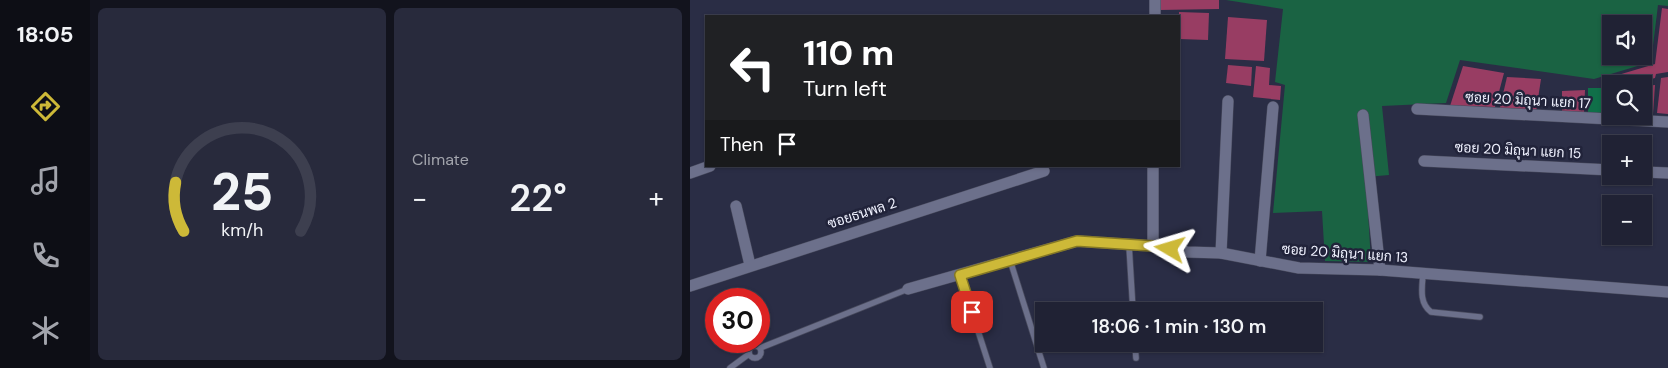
<!DOCTYPE html>
<meta charset="utf-8">
<style>
body{margin:0;font-family:"DM Sans",Sarabun,sans-serif;background:#282a3c;color:#f1f3f6;height:100vh;display:flex;flex-direction:column;font-size:19px;white-space:nowrap}
*{box-sizing:border-box;margin:0}
p{font-size:16px;color:#a2a4ac}
.icon{flex:none;width:28px;height:28px;fill:none;stroke:currentColor;stroke-width:2;stroke-linecap:round;stroke-linejoin:round}
.map{position:relative;flex:1;overflow:hidden}
.sheet{display:flex;flex-direction:column;gap:8px;padding:8px;background:#12131d;width:600px}
.sheet>*{flex:none}
.hud{position:absolute;left:15px;top:15px;width:475px;height:152px;border-radius:0px;box-shadow:0 1px 4px #0004,0 0 0 1px #3d3f4f;background:#202124;color:#fff;overflow:hidden}
.controls{position:absolute;left:912px;top:15px;display:grid;gap:10px}
.controls a{display:grid;place-items:center;width:50px;height:50px;border-radius:0px;background:#202234;box-shadow:0 1px 4px #0004,0 0 0 1px #3d3f4f;font-size:25px}
.speed{position:absolute;left:15px;top:288px;display:flex;gap:10px;font-size:25px;font-weight:700;text-align:center}
.speed>*{display:grid;place-content:center;width:65px;height:65px;border-radius:50%;background:#202234;box-shadow:0 1px 4px #0004,0 0 0 1px #3d3f4f;line-height:1}
.speed .limit{border:8px solid #d22;background:#fff;color:#111}
.pin{position:absolute;display:grid;place-items:center;width:42px;height:42px;color:#fff;margin:-21px;border-radius:10px;box-shadow:0 2px 8px #0006}
.me{position:absolute;width:55px;margin:-28px;rotate:277deg;stroke-linejoin:round;filter:drop-shadow(0 0 4px #0008)}
.turn{display:flex;align-items:center;gap:18px;height:105px;padding:0 15px;font-size:22px}
.turn .icon{width:65px;height:65px;stroke-width:2.5}
.turn b{display:block;font-size:35px;line-height:42px}
.then{display:flex;align-items:center;height:48px;padding:0 15px;background:#0003;gap:10px;font-size:19px}
.big{font-size:38px;font-weight:600;line-height:1.1}
.sheet .card{flex:1;display:flex;flex-direction:column;justify-content:center;gap:8px;min-width:0;padding:0 18px;border-radius:8px;background:#282a3c}
.sheet .dial{align-items:center;gap:0}
.dial svg{height:130px;overflow:visible;fill:none;stroke:#3d3f4f;stroke-width:7;stroke-linecap:round;text-anchor:middle}
.dial text{fill:#f1f3f6;stroke:none}
.heat{display:flex;justify-content:space-between;align-items:center;font-size:28px;direction:ltr}
.sheet .tiles{flex:1;display:grid;gap:8px;grid-template-columns:repeat(2,1fr)}
.trip{position:absolute;left:345px;top:302px;width:288px;height:50px;border-radius:0px;background:#202234;box-shadow:0 1px 4px #0004,0 0 0 1px #3d3f4f;font-weight:600;line-height:50px;text-align:center}
main{display:flex;flex:1;min-height:0}
.menu{display:flex;flex-direction:column;width:90px;justify-content:space-around;align-items:center;background:#0d0e15;color:#a2a4ac}
.menu .icon{width:35px;height:35px}
.menu .current{color:#cdb938}
.menu b{font-size:22px;color:#f1f3f6}
.map>svg:first-child{display:block}
</style>
<main>
<nav class="menu">
<b>18:05</b>
<svg class="icon current" aria-label="directions" viewBox="0 0 24 24"><path d="M12 3l9 9-9 9-9-9zM9 14v-3h6M13 9l2 2-2 2"/></svg>
<svg class="icon" aria-label="music" viewBox="0 0 24 24"><path d="M9 18V5l10-2v13"/><circle cx="6" cy="18" r="3"/><circle cx="16" cy="16" r="3"/></svg>
<svg class="icon" aria-label="phone" viewBox="0 0 24 24"><path d="M5 4h4l2 5-3 2q2 4 5 5l2-3 5 2v4C11 20 4 13 5 4z"/></svg>
<svg class="icon" aria-label="climate" viewBox="0 0 24 24"><path d="M12 3v18M4 7l16 10M4 17L20 7"/></svg>
</nav>
<section class="sheet">
<div class="tiles">
<div class="card dial"><svg viewBox="0 0 100 80">
<path d="M14 69A42 42 0 1 1 86 69"/>
<path d="M14 69A42 42 0 0 1 9 39" stroke="#cdb938"/>
<text x="50" y="56" font-size="32" font-weight="700">25</text>
<text x="50" y="72" font-size="11">km/h</text>
</svg></div>
<div class="card"><p>Climate</p>
<div class="heat"><a>−</a><b class="big">22°</b><a>+</a></div>
</div>
</div>
</section>
<div class="map">
<svg width="978" height="368" viewBox="0 0 978 368">
<rect width="100%" height="100%" fill="#2a2d45"/>
<path fill="#1a6343" fill-rule="evenodd" d="M 536,0 L 978,0 L 978,6 L 968,5 L 961,62 L 904,79 L 770,60 L 756,103 L 692,106 L 699,175 L 676,177 L 681,262 L 635,261 L 632,211 L 583,213 L 595,85 L 585,82 L 593,9 ZM 921,24 L 954,24 L 954,56 L 921,56 Z"/>
<rect fill="#106f49" x="898" y="88" width="23" height="25"/>
<g fill="#983d63">
<path d="M 469,0 L 529,0 L 529,9 L 469,10 Z"/>
<path d="M 972,8 L 978,9 L 978,72 L 966,74 L 965,78 L 943,84 L 916,85 L 918,78 L 965,64 Z"/>
<path d="M 489,12 L 519,13 L 518,40 L 489,39 Z"/>
<path d="M 538,17 L 577,20 L 574,61 L 535,59 Z"/>
<path d="M 538,65 L 562,67 L 561,86 L 536,83 Z"/>
<path d="M 566,66 L 580,68 L 579,85 L 591,86 L 590,100 L 563,97 Z"/>
<path d="M 773,66 L 814,73 L 805,107 L 760,106 Z"/>
<path d="M 817,77 L 851,79 L 846,112 L 809,111 Z"/>
<path d="M 978,77 L 978,114 L 967,113 L 971,78 Z"/>
<path d="M 965,85 L 963,114 L 954,113 L 954,86 Z"/>
<path d="M 895,90 L 894,113 L 872,112 L 872,91 Z"/>
</g>
<g fill="none" stroke-linecap="round" stroke-linejoin="round">
<g stroke="#484a5d" stroke-width="7">
<g id="lane">
<path d="M 439,245 L 443,311"/>
<path d="M 320,260 L 354,368"/>
<path d="M 733,274 C 732,288 729,303 741,312 L 790,317"/>
<path d="M 270,275 L 300,368"/>
<path d="M 445,344 L 446,358"/>
<circle cx="65" cy="352" r="6"/>
<path d="M 70,348 L 218,289"/>
<path d="M 40,368 L 59,354"/>
</g>
</g>
<g stroke="#484a5d" stroke-width="12">
<g id="street">
<path d="M 465,16 L 465,0"/>
<path d="M 727,109 L 978,122"/>
<path d="M 673,115 L 690,270"/>
<path d="M 734,161 L 921,170"/>
<path d="M 954,172 L 978,173"/>
<path d="M 0,173 L 20,166"/>
<path d="M 46,206 L 60,265"/>
<path d="M 463,246 L 463,166"/>
<path d="M 531,253 L 538,101"/>
<path d="M 570,261 L 583,107"/>
<path d="M 0,286 L 354,171"/>
<path d="M 218,289 L 387,241 L 463,246 L 497,252 L 531,253 L 609,268 L 690,270 L 978,292"/>
</g>
</g>
<use href="#lane" stroke="#6c708b" stroke-width="5.5"/>
<use href="#street" stroke="#6c708b" stroke-width="11"/>
</g>
<g fill="none" stroke-linecap="round" stroke-linejoin="round">
<g stroke="#857824" stroke-width="12">
<path id="route" d="M 282,312 L 270,275 L 387,241 L 463,246 L 480,249"/>
</g>
<use href="#route" stroke="#cdb938" stroke-width="9"/>
</g>
<g text-anchor="middle" stroke-width="5" stroke-linejoin="round" paint-order="stroke">
<g font-size="14" fill="#eff1fe" stroke="#21233a">
<text transform="translate(838 100) rotate(3)" y="5">ซอย 20 มิถุนา แยก 17</text>
<text transform="translate(828 150) rotate(3)" y="5">ซอย 20 มิถุนา แยก 15</text>
<text transform="translate(172 213) rotate(-18)" y="5">ซอยธนพล 2</text>
<text transform="translate(655 253) rotate(4)" y="5">ซอย 20 มิถุนา แยก 13</text>
</g>
</g>
</svg>
<div class="controls">
<a><svg class="icon" aria-label="sound" viewBox="0 0 24 24"><path d="M4 9h4l5-4v14l-5-4H4zM17 9q2 3 0 6"/></svg></a>
<a><svg class="icon" aria-label="search" viewBox="0 0 24 24"><circle cx="10" cy="10" r="6"/><path d="M15 15l6 6"/></svg></a>
<a>+</a>
<a>−</a>
</div>
<div class="speed"><div class="limit">30</div></div>
<div class="pin" style="left:282px;top:312px;background:#d93025"><svg class="icon" aria-label="arrive" viewBox="0 0 24 24"><path d="M6 21V4h12l-3 4 3 4H6"/></svg></div>
<svg class="me" style="left:480px;top:249px" viewBox="-20 -20 40 40"><path d="M0-17L14 15 0 8-14 15z" fill="#cdb938" stroke="#fff" stroke-width="4"/></svg>
<div class="trip">18:06 · 1 min · 130 m</div>
<div class="hud">
<div class="turn"><svg class="icon" aria-label="left" viewBox="0 0 24 24"><path d="M17 20v-9H6M10 6l-5 5 5 5"/></svg><div><b>110 m</b>Turn left</div></div>
<div class="then">Then<svg class="icon" aria-label="arrive" viewBox="0 0 24 24"><path d="M6 21V4h12l-3 4 3 4H6"/></svg></div>
</div>
</div>
</main>
